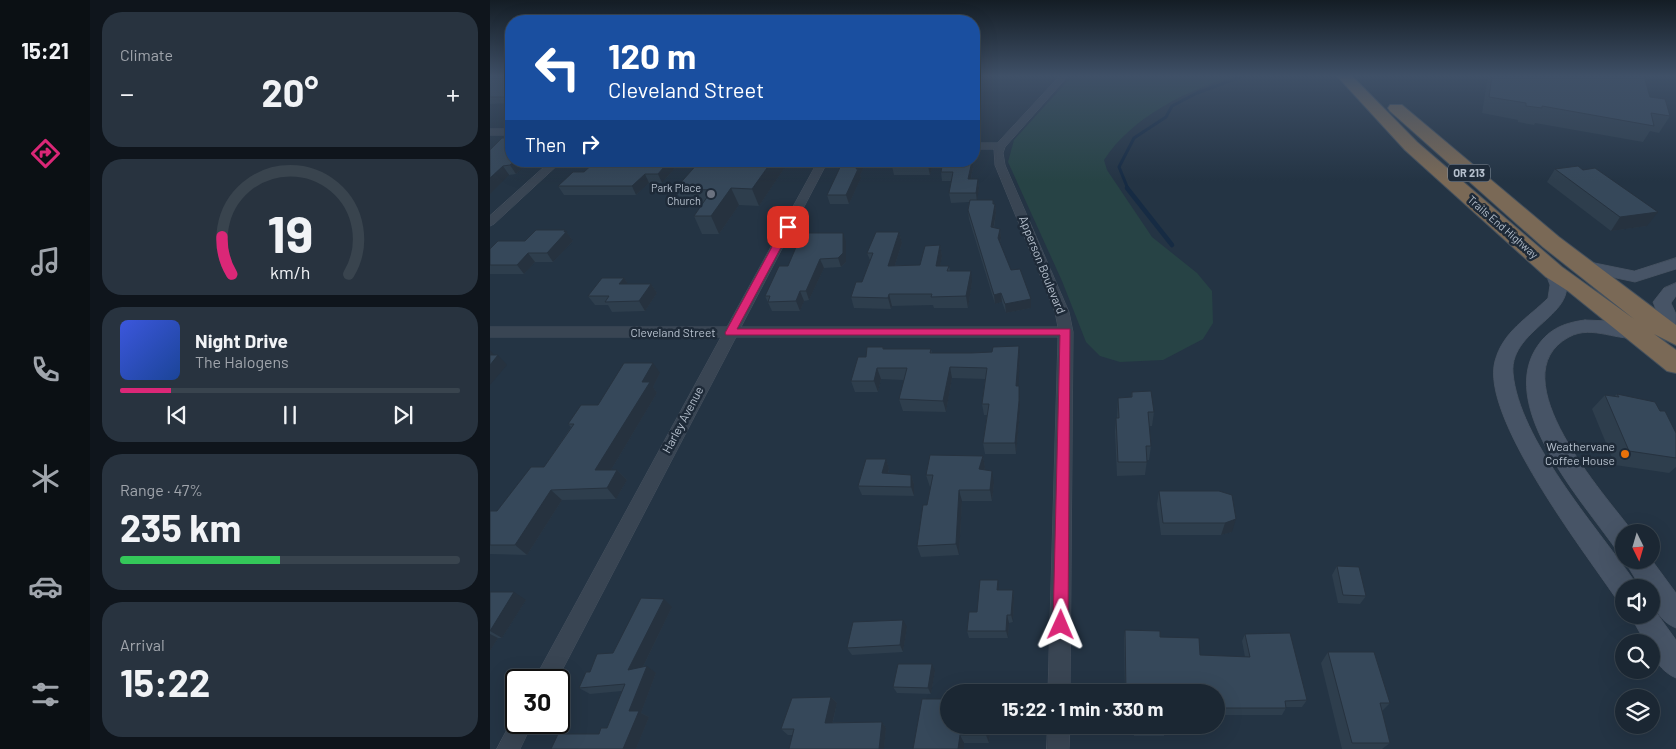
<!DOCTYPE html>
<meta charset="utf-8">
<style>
body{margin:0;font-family:Barlow,sans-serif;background:#28333f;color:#f1f3f6;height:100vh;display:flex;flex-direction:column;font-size:19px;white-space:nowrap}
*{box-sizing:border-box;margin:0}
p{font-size:16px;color:#a0a5ac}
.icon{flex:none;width:28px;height:28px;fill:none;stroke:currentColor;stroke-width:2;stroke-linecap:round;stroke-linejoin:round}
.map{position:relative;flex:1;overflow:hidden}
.sheet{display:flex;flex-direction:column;gap:12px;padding:12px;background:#0f151c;width:400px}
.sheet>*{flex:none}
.banner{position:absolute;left:15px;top:15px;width:475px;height:152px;border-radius:20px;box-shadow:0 5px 20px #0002,0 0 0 1px #39444e;background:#1a4fa0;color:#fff;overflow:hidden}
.needle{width:32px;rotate:175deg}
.buttons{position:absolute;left:1125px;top:524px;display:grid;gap:10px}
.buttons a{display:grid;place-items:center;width:45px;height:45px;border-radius:50%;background:#1b2733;box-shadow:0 5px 20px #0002,0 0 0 1px #39444e;font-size:25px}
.speed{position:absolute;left:15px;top:669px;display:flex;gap:10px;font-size:25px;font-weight:700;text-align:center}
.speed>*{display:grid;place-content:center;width:65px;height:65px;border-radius:50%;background:#1b2733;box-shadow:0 5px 20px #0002,0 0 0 1px #39444e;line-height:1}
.speed .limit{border:2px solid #111;border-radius:8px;background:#fff;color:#111}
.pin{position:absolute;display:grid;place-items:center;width:42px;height:42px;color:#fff;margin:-21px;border-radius:10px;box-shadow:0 2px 8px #0006}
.me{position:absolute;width:55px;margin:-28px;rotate:1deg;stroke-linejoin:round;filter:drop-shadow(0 0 4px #0008)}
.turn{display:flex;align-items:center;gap:18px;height:105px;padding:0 20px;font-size:22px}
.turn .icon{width:65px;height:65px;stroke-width:2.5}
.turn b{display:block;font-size:35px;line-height:42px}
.then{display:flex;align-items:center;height:48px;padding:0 20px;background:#0003;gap:10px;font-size:19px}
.big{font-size:38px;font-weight:700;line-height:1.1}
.sheet .card{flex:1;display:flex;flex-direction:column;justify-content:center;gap:8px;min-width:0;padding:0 18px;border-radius:20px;background:#28333f}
.sheet .dial{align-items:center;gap:0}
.dial svg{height:130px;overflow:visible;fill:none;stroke:#39444e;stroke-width:7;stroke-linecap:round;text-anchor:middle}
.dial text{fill:#f1f3f6;stroke:none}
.song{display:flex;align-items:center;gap:15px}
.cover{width:60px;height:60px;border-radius:8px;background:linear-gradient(135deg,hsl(230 70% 55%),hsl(220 70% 35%))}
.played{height:5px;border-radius:2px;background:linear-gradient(90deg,#db2777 15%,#39444e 15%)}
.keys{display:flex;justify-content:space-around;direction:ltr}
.heat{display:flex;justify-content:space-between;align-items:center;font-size:28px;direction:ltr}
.charge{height:8px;border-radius:4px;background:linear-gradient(90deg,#34c759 47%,#39444e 0)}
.trip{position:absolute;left:450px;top:684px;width:285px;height:50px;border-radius:25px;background:#1b2733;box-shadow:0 5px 20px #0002,0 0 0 1px #39444e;font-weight:700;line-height:50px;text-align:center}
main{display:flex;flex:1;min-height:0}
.tabs{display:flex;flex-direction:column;width:90px;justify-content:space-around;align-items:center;background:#0b1014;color:#a0a5ac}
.tabs .icon{width:35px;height:35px}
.tabs .on{color:#db2777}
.tabs b{font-size:22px;color:#f1f3f6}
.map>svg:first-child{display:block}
</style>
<main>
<nav class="tabs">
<b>15:21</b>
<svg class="icon on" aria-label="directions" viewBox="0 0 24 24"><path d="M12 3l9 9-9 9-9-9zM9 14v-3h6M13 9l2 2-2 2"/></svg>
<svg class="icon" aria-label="music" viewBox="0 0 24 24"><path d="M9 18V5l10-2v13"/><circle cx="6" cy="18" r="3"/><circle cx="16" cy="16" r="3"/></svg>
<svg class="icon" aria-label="phone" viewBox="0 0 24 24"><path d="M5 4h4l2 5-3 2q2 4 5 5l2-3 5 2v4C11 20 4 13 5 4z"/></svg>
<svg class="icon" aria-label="climate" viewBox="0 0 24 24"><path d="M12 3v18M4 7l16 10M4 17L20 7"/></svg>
<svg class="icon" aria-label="car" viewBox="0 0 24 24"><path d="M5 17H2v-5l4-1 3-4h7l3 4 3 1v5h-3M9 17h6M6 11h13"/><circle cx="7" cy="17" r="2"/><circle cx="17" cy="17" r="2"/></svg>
<svg class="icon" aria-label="filters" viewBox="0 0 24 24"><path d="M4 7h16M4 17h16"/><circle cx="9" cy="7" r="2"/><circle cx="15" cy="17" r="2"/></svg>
</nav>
<section class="sheet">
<div class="card"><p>Climate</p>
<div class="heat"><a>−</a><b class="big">20°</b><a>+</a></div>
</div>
<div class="card dial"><svg viewBox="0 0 100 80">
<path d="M14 69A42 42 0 1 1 86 69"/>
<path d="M14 69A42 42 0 0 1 8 46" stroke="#db2777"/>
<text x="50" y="56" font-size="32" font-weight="700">19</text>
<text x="50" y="72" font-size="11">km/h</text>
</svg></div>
<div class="card">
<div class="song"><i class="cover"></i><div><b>Night Drive</b><p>The Halogens</p></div></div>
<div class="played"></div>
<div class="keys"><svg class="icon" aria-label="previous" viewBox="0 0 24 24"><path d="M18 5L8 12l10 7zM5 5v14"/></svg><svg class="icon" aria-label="pause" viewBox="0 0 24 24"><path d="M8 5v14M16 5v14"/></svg><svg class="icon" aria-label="next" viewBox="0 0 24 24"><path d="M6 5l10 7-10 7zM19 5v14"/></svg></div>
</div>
<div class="card"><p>Range · 47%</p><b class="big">235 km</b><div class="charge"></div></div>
<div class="card"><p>Arrival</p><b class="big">15:22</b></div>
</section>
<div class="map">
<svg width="1186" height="749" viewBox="0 0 1186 749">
<rect width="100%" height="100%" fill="#243444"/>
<path fill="#274345" d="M 582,76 L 744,76 C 696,91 643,116 614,160 L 617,170 L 662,237 L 707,273 L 722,291 L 723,323 L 713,339 L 673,360 L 630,362 L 610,356 L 596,342 L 572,281 L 518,162 L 524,140 Z"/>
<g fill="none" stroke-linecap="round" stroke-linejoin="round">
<path stroke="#162b43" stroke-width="3" d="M 638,189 L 629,167 L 644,138 L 676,117 L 682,106 L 707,93 L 753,76"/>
<path stroke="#162b43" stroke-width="4.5" d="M 637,188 L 682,245"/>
<g stroke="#46515f" stroke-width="1">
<g id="street">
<path d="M 570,76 L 578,76 L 515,147 L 513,153 L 515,165 L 579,312 L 583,332 L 580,692 L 558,692 L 568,337 L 246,337 L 67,680 L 44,680 L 231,337 L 0,337 L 0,327 L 237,327 L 328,161 L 338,161 L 251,327 L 568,327 L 565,312 L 505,165 L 504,149 L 484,149 L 484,143 L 507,143 Z"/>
<rect x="0" y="129" width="21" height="6"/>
<path d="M 61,161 L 72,161 L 4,224 L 0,226 L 0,216 Z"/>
<path d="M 26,713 L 26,722 L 43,722 L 30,749 L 7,749 Z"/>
<path d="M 558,725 L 580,725 L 579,749 L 557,749 Z"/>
</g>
</g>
<g stroke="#46515f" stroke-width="1">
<g id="secondary">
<path d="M 1186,258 L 1186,269 L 1145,282 L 1084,269 L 1082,265 L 1084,261 L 1090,260 L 1144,271 Z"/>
<path d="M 1064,267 L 1070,268 C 1100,313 1019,326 1023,373 C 1029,439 1105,525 1143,579 L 1147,588 L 1134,588 L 1134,600 L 1125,597 C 1093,550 990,416 1005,361 C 1013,331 1038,318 1058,298 L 1060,285 L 1055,272 L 1058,268 Z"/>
<path d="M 1186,283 L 1186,296 L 1181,303 L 1186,314 L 1185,342 L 1178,340 L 1176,335 L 1163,302 L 1174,288 Z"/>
<path d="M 1095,320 L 1120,321 L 1151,327 L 1153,332 L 1151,337 C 1129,343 1103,324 1079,337 C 1007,376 1116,496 1143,532 L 1134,532 L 1134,551 L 1125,548 C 1092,501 1010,410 1045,350 C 1057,330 1072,323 1095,320 Z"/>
<path d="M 1161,559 L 1186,593 L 1186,628 C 1169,621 1161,605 1161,588 L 1151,588 L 1134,560 Z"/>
<path d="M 1161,605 L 1186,640 L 1186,678 C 1172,672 1161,658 1161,642 L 1155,642 L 1140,615 L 1161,615 Z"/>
</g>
</g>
<g stroke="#44505d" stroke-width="2">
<path id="highway" d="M 847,76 L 862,76 L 927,142 L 1072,267 L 1144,319 L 1053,247 L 900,111 L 898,108 L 900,105 L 912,105 L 1069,237 L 1186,325 L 1186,345 L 1164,334 L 1186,350 L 1186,373 L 1177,371 L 1078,291 L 1056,277 L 915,150 Z"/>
</g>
<use href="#street" fill="#394553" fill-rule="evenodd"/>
<use href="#secondary" fill="#475466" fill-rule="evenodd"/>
<use href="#highway" fill="#7a6956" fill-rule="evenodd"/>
</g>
<g fill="#2e3e4d">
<path d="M 0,76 L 21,76 L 21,103 L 0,104 Z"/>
<path d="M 998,76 L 1154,76 L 1160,97 L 1180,116 L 1169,133 L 1160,131 L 1153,142 L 1045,123 L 1044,125 L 1028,122 L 1028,120 L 992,113 Z"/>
<path d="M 0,150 L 21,161 L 40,161 L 26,174 L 19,175 Z"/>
<path d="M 191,161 L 172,183 L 159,183 L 146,195 L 74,195 L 68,186 L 94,172 Z"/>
<path d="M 377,161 L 370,175 L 371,178 L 359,204 L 340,204 L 337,195 Z"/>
<path d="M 404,161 L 444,161 L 440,175 L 404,175 L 402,166 Z"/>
<path d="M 297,164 L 269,206 L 249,205 L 229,234 L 212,234 L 204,216 L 210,207 L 194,206 L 185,189 Z"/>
<path d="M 483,167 L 481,179 L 488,179 L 489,188 L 487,200 L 503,200 L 504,204 L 505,204 L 506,213 L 504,228 L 510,229 L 511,238 L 510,243 L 521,270 L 541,308 L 516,313 L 512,302 L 505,304 L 479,219 L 478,210 L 479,202 L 461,203 L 459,193 L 461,181 L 452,181 L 451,172 Z"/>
<path d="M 1065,169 L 1157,226 L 1121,231 L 1057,182 Z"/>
<path d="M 75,230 L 83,241 L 63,262 L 45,262 L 34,274 L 0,274 L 0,249 L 35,241 Z"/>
<path d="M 409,232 L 412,243 L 405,265 L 430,265 L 450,245 L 452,256 L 450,266 L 459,266 L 460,271 L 482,282 L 478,308 L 444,308 L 443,305 L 402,306 L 401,309 L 364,308 L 361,297 L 372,282 L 380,260 L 377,253 Z"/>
<path d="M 356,242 L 356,262 L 351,267 L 334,268 L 319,300 L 314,301 L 310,311 L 282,311 L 275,296 L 298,266 Z"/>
<path d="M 134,278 L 138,284 L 161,284 L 167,293 L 155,311 L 122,312 L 118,305 L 105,305 L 98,296 Z"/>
<path d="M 393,347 L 394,349 L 441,349 L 442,353 L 530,357 L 528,386 L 530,397 L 530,412 L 526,454 L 495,454 L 493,443 L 497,415 L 494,415 L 492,404 L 495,379 L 462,378 L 456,412 L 413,411 L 409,399 L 414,380 L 391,379 L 388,392 L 365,392 L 361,381 L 376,357 Z"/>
<path d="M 170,373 L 163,387 L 167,393 L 121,470 L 127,470 L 137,480 L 126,499 L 72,500 L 37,555 L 0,554 L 0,511 L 7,511 L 54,467 L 81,427 L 78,424 L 108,405 Z"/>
<path d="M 642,392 L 664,412 L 662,426 L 659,426 L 661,446 L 659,460 L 657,460 L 655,475 L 627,476 L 625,432 L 626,418 L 627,418 L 628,398 L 641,397 Z"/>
<path d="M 1127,394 L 1170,411 L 1186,433 L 1186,467 L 1179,473 L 1125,465 L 1102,409 L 1115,395 L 1125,396 Z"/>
<path d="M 493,456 L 495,467 L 494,470 L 504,483 L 502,501 L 472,501 L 469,555 L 431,557 L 427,546 L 437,505 L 441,487 L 440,487 L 436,475 Z"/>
<path d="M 396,459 L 399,469 L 398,474 L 421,475 L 424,484 L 424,496 L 372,495 L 368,486 Z"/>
<path d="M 669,491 L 729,491 L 742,532 L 731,535 L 671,535 L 667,504 Z"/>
<path d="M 847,566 L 876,596 L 870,604 L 848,603 L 842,575 Z"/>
<path d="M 509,588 L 509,590 L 523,590 L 524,598 L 523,622 L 519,623 L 518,638 L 479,638 L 477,631 L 487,612 Z"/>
<path d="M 0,592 L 36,600 L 12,638 L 8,638 L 0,651 Z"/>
<path d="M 182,607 L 153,667 L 166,673 L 151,713 L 159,717 L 146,749 L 61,749 L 109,734 L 117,728 L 132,691 L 100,694 L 89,688 L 100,672 L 123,653 Z"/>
<path d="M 417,627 L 413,652 L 362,655 L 357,648 Z"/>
<path d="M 635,630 L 670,637 L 710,655 L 755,657 L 752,641 L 755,634 L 817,700 L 812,707 L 796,707 L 796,708 L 792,715 L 726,715 L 726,692 L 635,692 L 634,638 Z"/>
<path d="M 838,652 L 900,703 L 892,711 L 900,743 L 892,749 L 852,749 L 831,663 Z"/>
<path d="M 445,671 L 441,694 L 407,693 L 403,687 Z"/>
<path d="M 341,697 L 347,703 L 343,722 L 392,722 L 396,728 L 394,749 L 299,749 L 303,735 L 298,735 L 291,729 Z"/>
<path d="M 459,725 L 501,725 L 499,743 L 474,743 Z"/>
<path d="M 644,725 L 726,725 L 723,731 L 675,729 L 674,736 L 644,736 Z"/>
</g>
<g fill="#26323f">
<path d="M 21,93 L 21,103 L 17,97 Z"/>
<path d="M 25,161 L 40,161 L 26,174 L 20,165 Z"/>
<path d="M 179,161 L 191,161 L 172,183 L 168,174 Z"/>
<path d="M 282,161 L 296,161 L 297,164 L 269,206 L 262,189 Z"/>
<path d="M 370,161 L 377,161 L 370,175 L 371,178 L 359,204 L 356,195 L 366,169 Z"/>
<path d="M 439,161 L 444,161 L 440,175 L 438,166 Z"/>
<path d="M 482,161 L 483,161 L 483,167 L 479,188 L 478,179 Z"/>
<path d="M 13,166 L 19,175 L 0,194 L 0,178 Z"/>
<path d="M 155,174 L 159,183 L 146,195 L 142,186 Z"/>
<path d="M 488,179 L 489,188 L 487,202 L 486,193 Z"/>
<path d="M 241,188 L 249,205 L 229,234 L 221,216 Z"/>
<path d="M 505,204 L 506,213 L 502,236 L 501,227 Z"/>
<path d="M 1168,212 L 1157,226 L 1121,231 L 1130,217 Z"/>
<path d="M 510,229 L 511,238 L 509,247 L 508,238 Z"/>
<path d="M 75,230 L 83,241 L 63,262 L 57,253 Z"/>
<path d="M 409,232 L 412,243 L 401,277 L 398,266 Z"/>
<path d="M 353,233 L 356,242 L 356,262 L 351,267 L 348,258 Z"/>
<path d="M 450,245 L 452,256 L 448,277 L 446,266 Z"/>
<path d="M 38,253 L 45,262 L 34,274 L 27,265 Z"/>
<path d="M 330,259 L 334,268 L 319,300 L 316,291 Z"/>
<path d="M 481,271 L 482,282 L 478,308 L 476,296 Z"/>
<path d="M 134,278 L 140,287 L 129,284 Z"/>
<path d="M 161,284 L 167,293 L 155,311 L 149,301 Z"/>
<path d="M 310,291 L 314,301 L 310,311 L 306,301 Z"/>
<path d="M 511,293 L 512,302 L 505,304 L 504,295 Z"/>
<path d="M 399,294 L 402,306 L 401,309 L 398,298 Z"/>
<path d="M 541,299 L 541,308 L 516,313 L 515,304 Z"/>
<path d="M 529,346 L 530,357 L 528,397 L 526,386 Z"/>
<path d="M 0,350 L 6,357 L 8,355 L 17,365 L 0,385 Z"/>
<path d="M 163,363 L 170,373 L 163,387 L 167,393 L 115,480 L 105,470 Z"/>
<path d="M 460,367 L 462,378 L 456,412 L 453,401 Z"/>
<path d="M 387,368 L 391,379 L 388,392 L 384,381 Z"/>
<path d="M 529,386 L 530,397 L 530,412 L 526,454 L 525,443 Z"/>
<path d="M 493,456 L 495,467 L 491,480 L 489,469 Z"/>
<path d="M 396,459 L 399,469 L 395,482 L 392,473 Z"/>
<path d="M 127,470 L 137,480 L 126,499 L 117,488 Z"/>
<path d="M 502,471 L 504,483 L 502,501 L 500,490 Z"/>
<path d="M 421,475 L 424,484 L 424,496 L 421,487 Z"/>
<path d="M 61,490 L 72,500 L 37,555 L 25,545 Z"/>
<path d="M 469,490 L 472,501 L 469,555 L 466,544 Z"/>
<path d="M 746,519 L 742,532 L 731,535 L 735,523 Z"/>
<path d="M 508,580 L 509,588 L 509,598 L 507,590 Z"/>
<path d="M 523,590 L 524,598 L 523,622 L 521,615 Z"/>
<path d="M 24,592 L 36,600 L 12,638 L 0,631 Z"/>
<path d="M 174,599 L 182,607 L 148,677 L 138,670 Z"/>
<path d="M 517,615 L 519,623 L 518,638 L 516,631 Z"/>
<path d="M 413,620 L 417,627 L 413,652 L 410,645 Z"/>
<path d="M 0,634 L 8,638 L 0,651 Z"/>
<path d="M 442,664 L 445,671 L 441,694 L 438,688 Z"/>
<path d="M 157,666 L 166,673 L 151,713 L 159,717 L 146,749 L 133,749 L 139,711 Z"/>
<path d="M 341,697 L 347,703 L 341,729 L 335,723 Z"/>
<path d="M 392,722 L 396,728 L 394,749 L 389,749 Z"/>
<path d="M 497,725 L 501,725 L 499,743 L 496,735 Z"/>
<path d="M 470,735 L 474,743 L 474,749 L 468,749 Z"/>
</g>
<g fill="#36485a" stroke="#26323f">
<path d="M 0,76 L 21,76 L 21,93 L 17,97 L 0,97 Z"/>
<path d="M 1002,76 L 1154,76 L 1160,97 L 1175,99 L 1180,116 L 1161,113 L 1164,126 L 1052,106 L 1052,108 L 1036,106 L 1036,103 L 999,97 Z"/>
<path d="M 21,135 L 21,161 L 25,161 L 20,165 L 13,166 L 0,178 L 0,150 L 12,138 L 18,138 Z"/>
<path d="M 106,161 L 179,161 L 168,174 L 155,174 L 142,186 L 68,186 L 83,172 L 94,172 Z"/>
<path d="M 210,161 L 282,161 L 262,189 L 241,188 L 221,216 L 204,216 L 222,190 L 185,189 Z"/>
<path d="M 353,161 L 370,161 L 366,169 L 368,169 L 356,195 L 337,195 Z"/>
<path d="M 404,161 L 439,161 L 438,166 L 402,166 Z"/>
<path d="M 453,161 L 482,161 L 478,179 L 488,179 L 486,193 L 459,193 L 463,172 L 451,172 Z"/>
<path d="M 1088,166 L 1093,170 L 1105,168 L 1168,212 L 1130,217 L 1065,169 Z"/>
<path d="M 480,200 L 503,200 L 503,204 L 505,204 L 501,227 L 510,229 L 508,238 L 521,270 L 530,269 L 541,299 L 515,304 L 511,293 L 504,295 L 478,210 Z"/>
<path d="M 46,230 L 75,230 L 74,232 L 77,231 L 57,253 L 38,253 L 27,265 L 0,265 L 0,249 L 8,241 L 35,241 Z"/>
<path d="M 386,232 L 409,232 L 398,266 L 430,265 L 435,246 L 450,245 L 446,266 L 459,266 L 457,271 L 481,271 L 476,296 L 441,297 L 442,294 L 399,294 L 398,298 L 361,297 L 366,282 L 372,282 L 383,253 L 377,253 Z"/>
<path d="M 312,233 L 353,233 L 353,253 L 348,258 L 330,259 L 316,291 L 310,291 L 306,301 L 278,302 L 280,296 L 275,296 L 289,266 L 298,266 Z"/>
<path d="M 112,278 L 134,278 L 129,284 L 161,284 L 149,301 L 115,302 L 119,296 L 98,296 Z"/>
<path d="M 529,346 L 526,386 L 529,386 L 529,401 L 525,443 L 493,443 L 499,404 L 492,404 L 497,368 L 460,367 L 453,401 L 409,399 L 417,368 L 387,368 L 384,381 L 361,381 L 368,357 L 376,357 L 377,347 L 393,347 L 393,349 L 441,349 L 440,353 L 481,353 L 502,352 L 503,347 Z"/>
<path d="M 0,355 L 8,355 L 0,365 Z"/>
<path d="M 134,363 L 163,363 L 152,382 L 160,382 L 105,470 L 127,470 L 117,488 L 61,490 L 25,545 L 0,545 L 0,511 L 7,511 L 41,467 L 54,467 L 84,424 L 78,424 L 91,405 L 108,405 Z"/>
<path d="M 661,391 L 664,412 L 658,412 L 661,446 L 656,446 L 657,462 L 628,462 L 626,418 L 629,418 L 628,398 L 642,397 L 642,392 Z"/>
<path d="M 1127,394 L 1165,402 L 1170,411 L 1175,411 L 1186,433 L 1186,458 L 1139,451 L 1115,395 L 1129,397 Z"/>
<path d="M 440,455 L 493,456 L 489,469 L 502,471 L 500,490 L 469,490 L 466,544 L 427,546 L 433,505 L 437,505 L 443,475 L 436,475 Z"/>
<path d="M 376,459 L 396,459 L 392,473 L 421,475 L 421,487 L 368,486 Z"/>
<path d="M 669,491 L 729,491 L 742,495 L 746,519 L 735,523 L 673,523 Z"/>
<path d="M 847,566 L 869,567 L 876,596 L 853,595 Z"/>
<path d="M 490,580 L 508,580 L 507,590 L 523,590 L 521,615 L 517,615 L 516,631 L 477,631 L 479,612 L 487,612 Z"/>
<path d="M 0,592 L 24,592 L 0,631 Z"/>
<path d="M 151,598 L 174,599 L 138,670 L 157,666 L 139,711 L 149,711 L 133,749 L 61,749 L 68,734 L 109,734 L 111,728 L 117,728 L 135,684 L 89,688 L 96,672 L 100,672 L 107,654 L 123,653 Z"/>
<path d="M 413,620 L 410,645 L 357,648 L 363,622 Z"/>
<path d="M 635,630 L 670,631 L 670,637 L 709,638 L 710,655 L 760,657 L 755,634 L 800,633 L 817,700 L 795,701 L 796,708 L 726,708 L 726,692 L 636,692 Z"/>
<path d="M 838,652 L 884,652 L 900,703 L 890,703 L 900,743 L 862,743 Z"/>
<path d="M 408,664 L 442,664 L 438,688 L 403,687 Z"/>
<path d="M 341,697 L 335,723 L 392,722 L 389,749 L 299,749 L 304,729 L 291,729 L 302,698 Z"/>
<path d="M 432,699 L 459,699 L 459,725 L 497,725 L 496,735 L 470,735 L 468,749 L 423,749 Z"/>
<rect x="645" y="725" width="30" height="5"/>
</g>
<linearGradient id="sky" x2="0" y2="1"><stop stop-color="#141d25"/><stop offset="0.42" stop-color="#3f5067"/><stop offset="1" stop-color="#3f5067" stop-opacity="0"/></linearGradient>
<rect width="1186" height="181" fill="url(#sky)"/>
<path fill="#db2777" stroke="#8e194d" d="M 294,225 L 302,227 L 247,329 L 580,329 L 578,625 L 576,630 L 571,633 L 565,630 L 563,625 L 570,335 L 236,335 L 235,333 Z"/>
<circle fill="#6b7280" stroke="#1e2a38" stroke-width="2" cx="221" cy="194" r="5"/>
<circle fill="#e8710a" stroke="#1e2a38" stroke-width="2" cx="1135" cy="454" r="5"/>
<g text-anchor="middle" stroke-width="5" stroke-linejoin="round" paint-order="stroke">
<rect fill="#1e2a38" stroke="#8893a0" stroke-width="1" x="958" y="164.5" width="42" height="17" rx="4"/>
<g font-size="11" font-weight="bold" fill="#b6c0cd">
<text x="979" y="177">OR 213</text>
</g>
<g font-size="11" fill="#b6c0cd" stroke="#1e2a38" text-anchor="end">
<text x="211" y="192">Park Place<tspan x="211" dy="13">Church</tspan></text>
</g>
<g font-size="11" fill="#b6c0cd" stroke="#1e2a38">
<text transform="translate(1013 227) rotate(41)" y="4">Trails End Highway</text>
</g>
<g font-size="12" fill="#b6c0cd" stroke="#1e2a38">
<text transform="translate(552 265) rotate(68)" y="4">Apperson Boulevard</text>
<text x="183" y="337">Cleveland Street</text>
<text transform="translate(193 420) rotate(-62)" y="4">Harley Avenue</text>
</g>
<g font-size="12" fill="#b6c0cd" stroke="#1e2a38" text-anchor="end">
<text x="1125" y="451">Weathervane<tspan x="1125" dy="14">Coffee House</tspan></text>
</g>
</g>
</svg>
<div class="buttons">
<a><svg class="needle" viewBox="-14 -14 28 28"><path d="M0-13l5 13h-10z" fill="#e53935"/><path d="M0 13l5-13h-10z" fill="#a0a5ac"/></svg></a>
<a><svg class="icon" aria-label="sound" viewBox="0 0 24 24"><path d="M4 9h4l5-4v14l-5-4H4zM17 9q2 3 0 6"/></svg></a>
<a><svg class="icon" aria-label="search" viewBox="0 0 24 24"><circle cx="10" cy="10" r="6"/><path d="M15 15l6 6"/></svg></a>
<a><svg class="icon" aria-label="layers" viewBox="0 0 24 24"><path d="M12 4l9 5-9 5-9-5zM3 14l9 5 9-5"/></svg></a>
</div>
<div class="speed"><div class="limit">30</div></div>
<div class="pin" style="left:298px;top:227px;background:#d93025"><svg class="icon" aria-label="arrive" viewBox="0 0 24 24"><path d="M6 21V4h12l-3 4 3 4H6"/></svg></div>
<svg class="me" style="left:571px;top:625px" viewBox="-20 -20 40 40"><path d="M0-17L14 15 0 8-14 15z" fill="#db2777" stroke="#fff" stroke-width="4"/></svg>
<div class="trip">15:22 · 1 min · 330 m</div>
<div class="banner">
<div class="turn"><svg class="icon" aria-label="left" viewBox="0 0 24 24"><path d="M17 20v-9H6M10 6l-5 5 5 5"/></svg><div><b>120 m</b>Cleveland Street</div></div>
<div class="then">Then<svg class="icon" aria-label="right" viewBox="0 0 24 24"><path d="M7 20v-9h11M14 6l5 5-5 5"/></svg></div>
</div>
</div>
</main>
